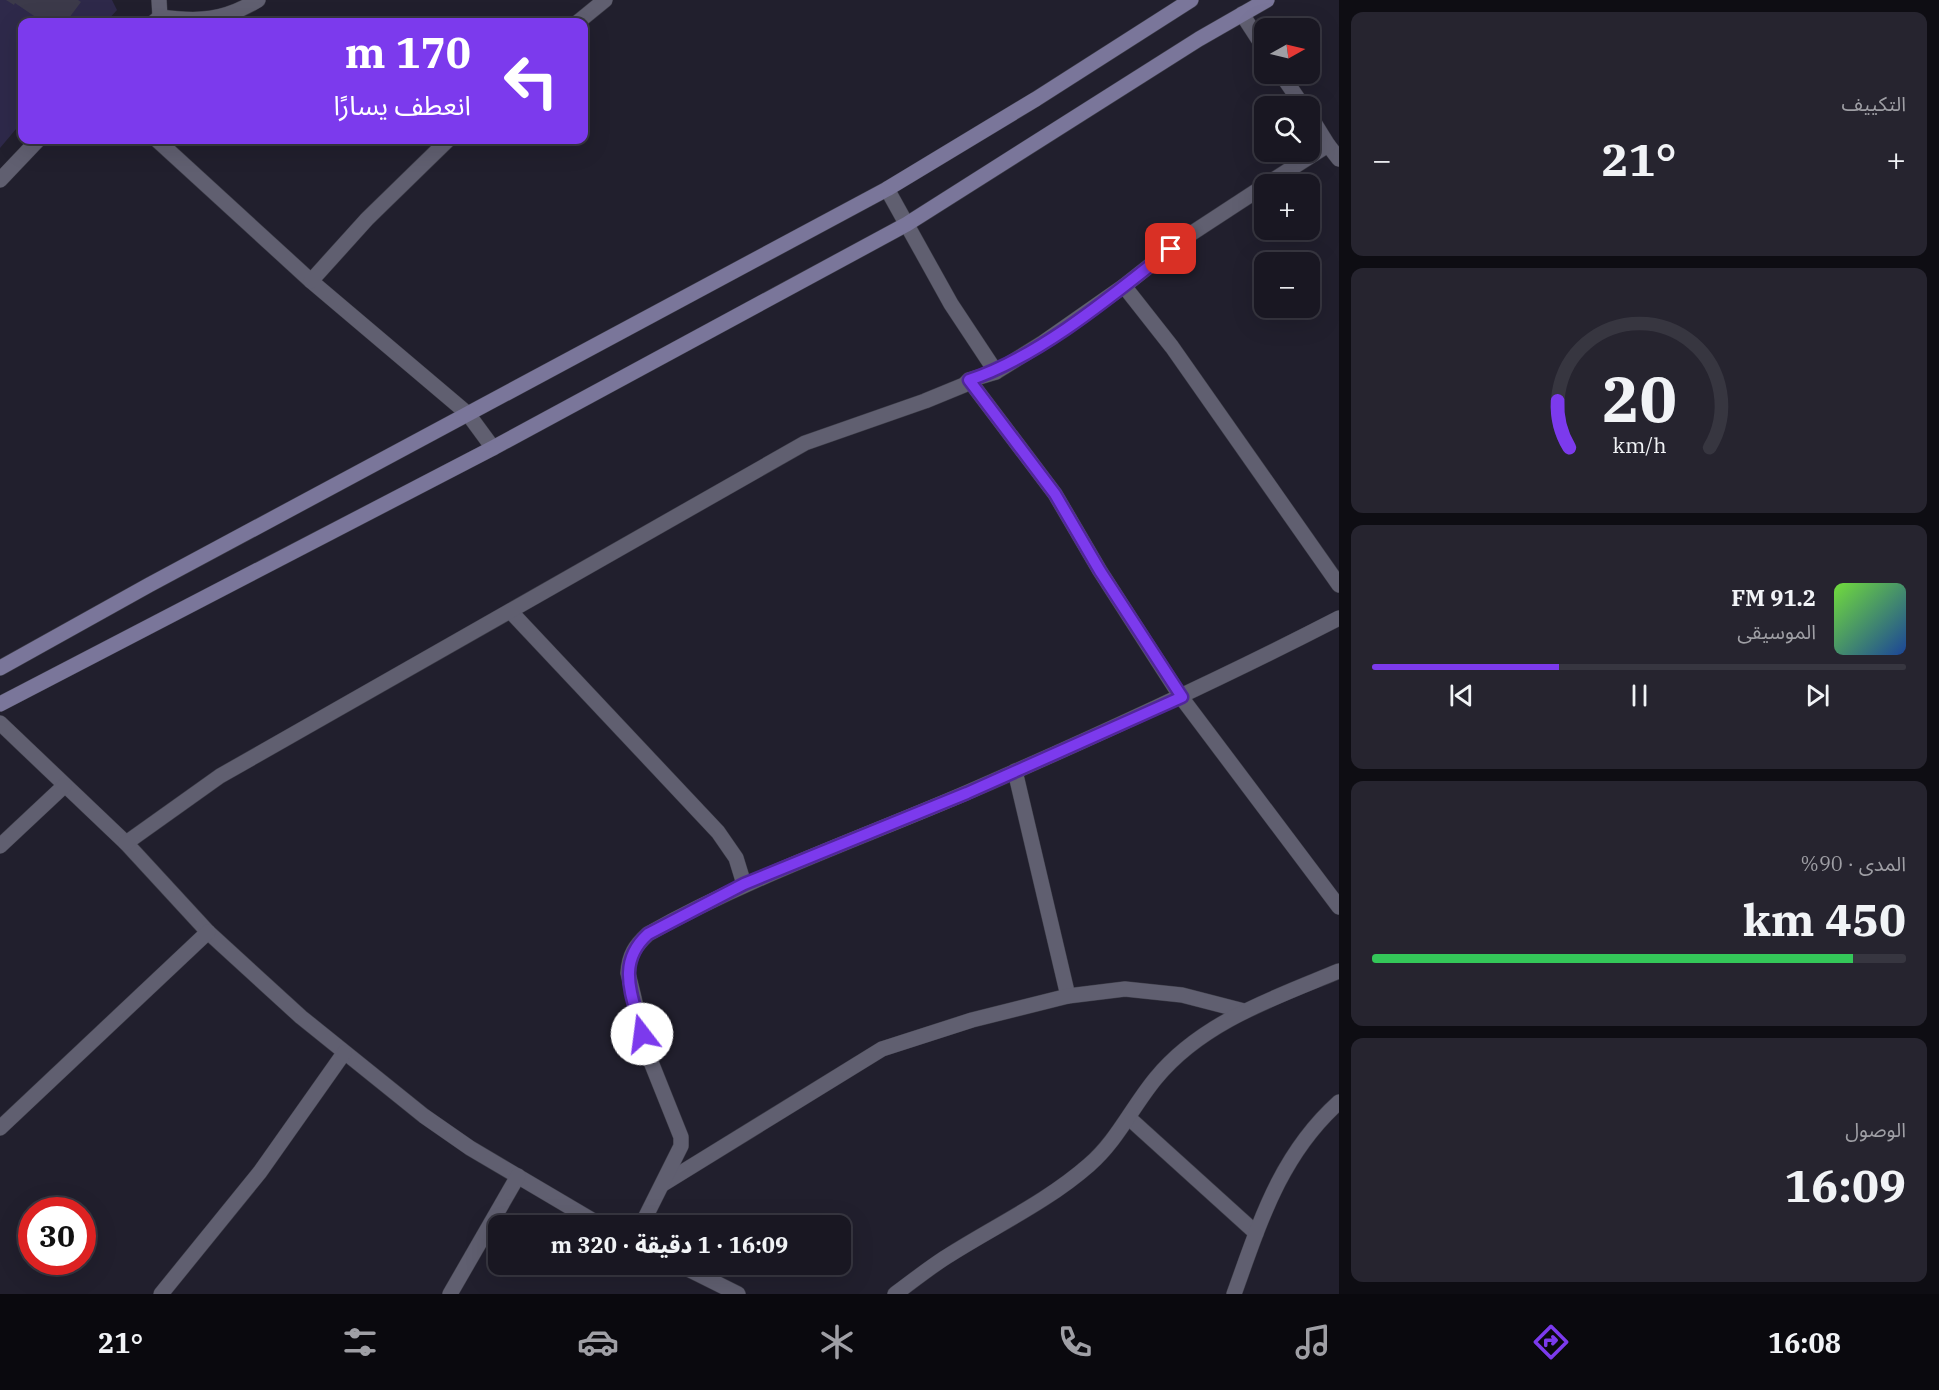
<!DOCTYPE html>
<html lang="ar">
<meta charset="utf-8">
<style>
body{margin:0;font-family:"IBM Plex Serif","Noto Sans Arabic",serif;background:#26242f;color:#f1f3f6;direction:rtl;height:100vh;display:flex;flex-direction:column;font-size:22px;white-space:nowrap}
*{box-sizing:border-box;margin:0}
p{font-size:20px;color:#9f9fa5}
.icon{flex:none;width:33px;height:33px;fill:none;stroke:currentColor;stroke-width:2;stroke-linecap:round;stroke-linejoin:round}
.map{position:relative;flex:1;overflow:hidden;direction:ltr}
.details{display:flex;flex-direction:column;gap:12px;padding:12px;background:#0e0d13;width:600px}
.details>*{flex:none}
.banner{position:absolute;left:18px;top:18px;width:570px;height:126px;border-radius:12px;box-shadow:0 6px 24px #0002,0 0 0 2px #373640;direction:rtl;background:#7c3aed;color:#fff;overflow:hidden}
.needle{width:39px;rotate:82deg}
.controls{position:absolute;left:1254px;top:18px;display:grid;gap:12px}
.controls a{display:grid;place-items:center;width:66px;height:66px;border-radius:12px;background:#191722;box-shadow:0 6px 24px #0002,0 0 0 2px #373640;font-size:30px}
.speed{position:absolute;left:18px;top:1197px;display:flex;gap:12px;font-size:30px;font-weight:700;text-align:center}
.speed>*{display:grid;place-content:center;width:78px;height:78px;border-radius:50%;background:#191722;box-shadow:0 6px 24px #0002,0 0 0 2px #373640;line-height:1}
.speed .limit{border:9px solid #d22;background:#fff;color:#111}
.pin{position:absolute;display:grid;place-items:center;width:51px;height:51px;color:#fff;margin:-26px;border-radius:12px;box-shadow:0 3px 9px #0006}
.me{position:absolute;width:66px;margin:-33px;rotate:345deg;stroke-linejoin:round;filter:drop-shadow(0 0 4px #0008)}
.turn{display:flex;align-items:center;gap:21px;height:126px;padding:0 18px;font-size:27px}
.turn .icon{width:78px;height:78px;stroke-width:2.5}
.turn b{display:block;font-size:42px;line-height:51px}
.big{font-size:45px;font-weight:800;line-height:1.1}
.details .widget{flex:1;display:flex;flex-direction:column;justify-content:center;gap:9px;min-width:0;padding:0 21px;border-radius:12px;background:#26242f}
.details .dial{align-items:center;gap:0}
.dial svg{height:156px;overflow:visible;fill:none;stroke:#373640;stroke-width:7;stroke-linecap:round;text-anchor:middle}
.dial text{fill:#f1f3f6;stroke:none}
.song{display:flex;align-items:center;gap:18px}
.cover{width:72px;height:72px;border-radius:9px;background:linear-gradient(135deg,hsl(100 70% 55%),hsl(220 70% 35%))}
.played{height:6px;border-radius:3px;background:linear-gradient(90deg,#7c3aed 35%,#373640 35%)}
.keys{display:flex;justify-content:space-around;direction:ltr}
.heat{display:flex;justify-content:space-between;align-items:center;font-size:33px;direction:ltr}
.charge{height:9px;border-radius:4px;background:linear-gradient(90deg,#34c759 90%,#373640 0)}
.trip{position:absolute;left:488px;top:1215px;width:363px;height:60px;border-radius:12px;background:#191722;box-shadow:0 6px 24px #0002,0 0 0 2px #373640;font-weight:800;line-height:60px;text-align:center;direction:rtl}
.tabs{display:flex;height:96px;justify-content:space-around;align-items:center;background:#0a090e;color:#9f9fa5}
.tabs .icon{width:42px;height:42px}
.tabs .current{color:#7c3aed}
.tabs b{font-size:27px;color:#f1f3f6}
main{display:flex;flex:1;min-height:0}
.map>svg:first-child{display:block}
</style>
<main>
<section class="details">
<div class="widget"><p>التكييف</p>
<div class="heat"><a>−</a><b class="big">21°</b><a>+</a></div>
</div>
<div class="widget dial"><svg viewBox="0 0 100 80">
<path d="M14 69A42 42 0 1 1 86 69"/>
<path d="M14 69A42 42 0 0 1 8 45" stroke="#7c3aed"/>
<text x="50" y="56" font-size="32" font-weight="700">20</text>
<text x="50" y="72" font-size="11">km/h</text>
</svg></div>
<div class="widget">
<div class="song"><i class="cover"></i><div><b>91.2 FM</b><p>الموسيقى</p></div></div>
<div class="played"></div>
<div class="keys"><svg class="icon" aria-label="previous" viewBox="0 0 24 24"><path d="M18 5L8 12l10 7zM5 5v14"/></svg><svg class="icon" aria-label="pause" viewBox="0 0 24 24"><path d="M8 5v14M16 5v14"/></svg><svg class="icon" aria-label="next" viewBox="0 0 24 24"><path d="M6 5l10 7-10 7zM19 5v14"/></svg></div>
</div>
<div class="widget"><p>المدى · 90%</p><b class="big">450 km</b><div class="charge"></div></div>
<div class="widget"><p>الوصول</p><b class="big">16:09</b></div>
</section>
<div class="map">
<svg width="1339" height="1294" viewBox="0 0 1339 1294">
<rect width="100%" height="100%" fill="#211f2d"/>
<path fill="#2e294a" d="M 0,0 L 112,0 L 117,10 L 106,22 L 22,22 L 22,122 L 0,148 Z"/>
<path fill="#3c3a4a" d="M 6,0 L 78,0 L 81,2 L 66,22 L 38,22 L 35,21 L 37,18 L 15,3 L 14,5 Z"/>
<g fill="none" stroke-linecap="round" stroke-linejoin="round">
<g stroke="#3c3c47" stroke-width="16">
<g id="street">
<path d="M 159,0 L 160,17"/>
<path d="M 1242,14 L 1264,48"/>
<path d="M 154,22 L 160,17 C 199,22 223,21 258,0"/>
<path d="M 578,22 L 605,0"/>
<path d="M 1281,74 L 1303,106"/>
<path d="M 157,140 L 311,281 L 468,414 L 493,448"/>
<path d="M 1328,145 L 1339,159"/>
<path d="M 0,180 L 38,140"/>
<path d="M 1267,184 L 1328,145 L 1310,116"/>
<path d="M 887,189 L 951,304 L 996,372 L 1044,342 L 1124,286 L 1186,237 L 1264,186"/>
<path d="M 311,281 L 367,219 L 448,140"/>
<path d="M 1124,286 L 1172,347 L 1339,585"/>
<path d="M 969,380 L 1055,494 L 1100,571 L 1181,697 L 1339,907"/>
<path d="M 511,612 L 718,832 L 736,858 L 744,884"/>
<path d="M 0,723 L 126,843 L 208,932 L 301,1017 L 424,1116 L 470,1148 L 602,1226"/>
<path d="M 1015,771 L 1068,996"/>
<path d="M 126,843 L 220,776 L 805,443 L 925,401 L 964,385 L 969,380 L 996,372"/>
<path d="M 0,846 L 64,786"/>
<path d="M 1129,1118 L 1256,1233"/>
<path d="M 0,1128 L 208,932"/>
<path d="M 663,1184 L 882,1049 L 972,1020 L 1068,996 L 1125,989 L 1182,995 L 1244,1011"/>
<path d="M 641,1226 L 681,1146 L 681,1137 L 647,1052 L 628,973 C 629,955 635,946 648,934 C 749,877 859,839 966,793 C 1092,738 1217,681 1339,618"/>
<path d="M 678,1264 L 738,1294"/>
<path d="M 161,1294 L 260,1172 L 344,1053"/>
<path d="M 450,1294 L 518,1176"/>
<path d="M 895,1294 C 913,1281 931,1266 951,1254 C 997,1225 1048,1201 1089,1165 C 1117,1141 1132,1107 1156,1078 C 1202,1022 1274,998 1339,971"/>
<path d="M 1234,1294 C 1260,1222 1280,1155 1339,1102"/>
</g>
</g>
<g stroke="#3c3c47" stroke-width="16">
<g id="secondary">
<path d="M 0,668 L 149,585 L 887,189 L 1036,99 L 1191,0"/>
<path d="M 0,704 L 493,448 L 907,224 L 1199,39 L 1267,0"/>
</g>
</g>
<use href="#street" stroke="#605f70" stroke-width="15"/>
<use href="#secondary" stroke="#7a769a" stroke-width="15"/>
</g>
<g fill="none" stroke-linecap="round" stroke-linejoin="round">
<g stroke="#51269a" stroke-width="15">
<path id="route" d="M 642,1034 C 633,996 615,964 648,934 L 744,884 L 967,793 L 1182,697 L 1100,571 L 1055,494 L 969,380 C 1039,357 1113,295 1171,249"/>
</g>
<use href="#route" stroke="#7c3aed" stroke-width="10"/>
</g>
</svg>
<div class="controls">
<a><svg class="needle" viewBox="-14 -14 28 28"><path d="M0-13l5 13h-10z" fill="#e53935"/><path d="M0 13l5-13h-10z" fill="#9f9fa5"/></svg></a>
<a><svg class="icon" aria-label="search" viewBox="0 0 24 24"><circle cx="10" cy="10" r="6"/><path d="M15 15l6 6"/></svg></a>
<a>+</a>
<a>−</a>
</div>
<div class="speed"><div class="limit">30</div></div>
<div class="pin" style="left:1171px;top:249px;background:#d93025"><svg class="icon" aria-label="arrive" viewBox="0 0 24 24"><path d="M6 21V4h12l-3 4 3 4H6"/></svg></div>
<svg class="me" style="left:642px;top:1034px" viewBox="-20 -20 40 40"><circle r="19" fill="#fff"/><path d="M0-13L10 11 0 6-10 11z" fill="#7c3aed"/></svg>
<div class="trip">16:09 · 1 دقيقة · 320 m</div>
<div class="banner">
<div class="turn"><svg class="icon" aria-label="left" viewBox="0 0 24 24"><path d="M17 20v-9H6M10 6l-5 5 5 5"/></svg><div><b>170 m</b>انعطف يسارًا</div></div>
</div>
</div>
</main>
<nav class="tabs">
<b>16:08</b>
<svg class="icon current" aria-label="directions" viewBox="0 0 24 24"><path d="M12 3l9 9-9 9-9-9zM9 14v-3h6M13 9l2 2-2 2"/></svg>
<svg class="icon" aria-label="music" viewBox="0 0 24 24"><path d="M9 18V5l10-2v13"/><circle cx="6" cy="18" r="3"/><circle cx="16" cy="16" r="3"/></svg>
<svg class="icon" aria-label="phone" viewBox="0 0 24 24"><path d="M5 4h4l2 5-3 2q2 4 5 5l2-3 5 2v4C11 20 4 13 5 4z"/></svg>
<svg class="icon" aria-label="climate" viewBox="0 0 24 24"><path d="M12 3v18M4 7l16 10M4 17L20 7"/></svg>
<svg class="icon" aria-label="car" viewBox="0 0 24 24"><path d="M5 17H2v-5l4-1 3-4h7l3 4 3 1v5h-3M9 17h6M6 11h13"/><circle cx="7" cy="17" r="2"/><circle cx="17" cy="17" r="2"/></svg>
<svg class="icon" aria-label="filters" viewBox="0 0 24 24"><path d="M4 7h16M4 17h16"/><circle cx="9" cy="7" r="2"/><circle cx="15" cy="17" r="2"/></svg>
<b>21°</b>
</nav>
